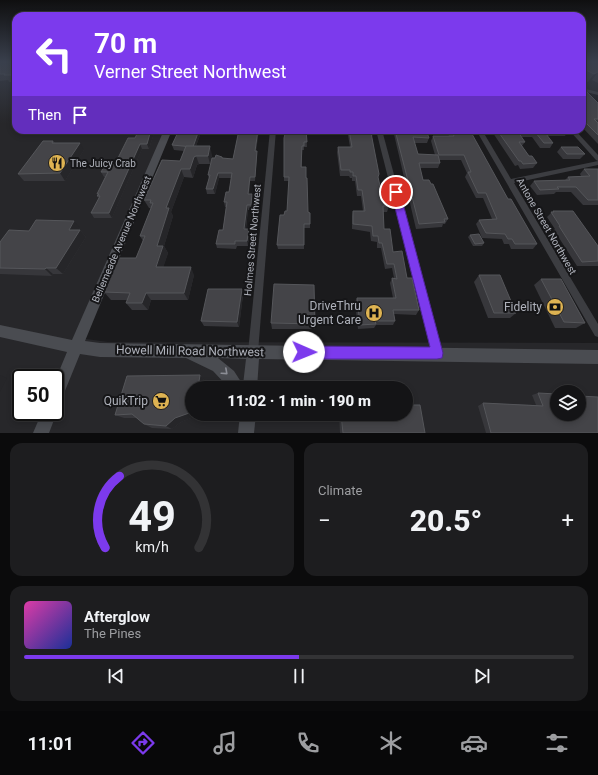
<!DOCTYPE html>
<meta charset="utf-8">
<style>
body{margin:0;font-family:Roboto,sans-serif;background:#1d1d1f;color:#f1f3f6;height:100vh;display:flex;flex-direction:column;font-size:15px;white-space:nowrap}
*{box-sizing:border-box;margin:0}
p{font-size:13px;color:#9d9ea1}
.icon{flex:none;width:22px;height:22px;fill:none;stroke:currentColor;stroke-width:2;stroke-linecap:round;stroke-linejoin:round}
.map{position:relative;height:433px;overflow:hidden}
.details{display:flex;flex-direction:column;gap:10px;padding:10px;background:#0b0b0c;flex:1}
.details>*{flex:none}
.banner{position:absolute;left:12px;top:12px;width:574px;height:122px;border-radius:12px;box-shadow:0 2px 6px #0003,0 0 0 1px #333335;background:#7c3aed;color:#fff;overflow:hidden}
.controls{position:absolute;left:550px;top:385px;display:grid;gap:8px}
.controls a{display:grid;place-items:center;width:36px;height:36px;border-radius:50%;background:#141416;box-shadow:0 2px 6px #0003,0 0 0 1px #333335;font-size:20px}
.speed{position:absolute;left:12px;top:369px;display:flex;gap:8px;font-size:20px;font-weight:700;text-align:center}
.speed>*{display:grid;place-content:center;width:52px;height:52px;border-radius:50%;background:#141416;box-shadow:0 2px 6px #0003,0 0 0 1px #333335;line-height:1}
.speed .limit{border:2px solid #111;border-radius:6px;background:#fff;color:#111}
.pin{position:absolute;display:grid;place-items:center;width:34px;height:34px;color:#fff;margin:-17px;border:2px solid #fff;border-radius:50%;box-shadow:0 1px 4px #0007}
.me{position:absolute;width:44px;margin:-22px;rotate:91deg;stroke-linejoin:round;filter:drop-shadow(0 0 3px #0008)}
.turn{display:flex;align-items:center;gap:14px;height:84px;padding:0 16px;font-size:18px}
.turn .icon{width:52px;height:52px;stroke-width:2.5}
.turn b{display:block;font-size:28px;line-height:34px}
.then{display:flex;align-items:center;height:38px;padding:0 16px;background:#0003;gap:8px;font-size:15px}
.big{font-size:30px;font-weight:800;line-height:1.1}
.details .widget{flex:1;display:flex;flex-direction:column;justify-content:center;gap:6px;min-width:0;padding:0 14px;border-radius:12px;background:#1d1d1f}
.details .dial{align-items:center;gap:0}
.dial svg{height:104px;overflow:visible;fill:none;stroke:#333335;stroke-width:7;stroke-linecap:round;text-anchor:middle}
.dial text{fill:#f1f3f6;stroke:none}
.song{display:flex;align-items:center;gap:12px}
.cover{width:48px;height:48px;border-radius:6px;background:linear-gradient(135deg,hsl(320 70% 55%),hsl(230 70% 35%))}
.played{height:4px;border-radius:2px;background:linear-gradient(90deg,#7c3aed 50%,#333335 50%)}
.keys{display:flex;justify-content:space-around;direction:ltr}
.heat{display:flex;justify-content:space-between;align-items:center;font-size:22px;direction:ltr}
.details .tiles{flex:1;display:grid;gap:10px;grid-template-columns:1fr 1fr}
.widget:last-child{grid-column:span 2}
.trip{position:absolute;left:185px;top:381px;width:228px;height:40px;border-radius:20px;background:#141416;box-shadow:0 2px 6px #0003,0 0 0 1px #333335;font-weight:800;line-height:40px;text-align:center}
.menu{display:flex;height:64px;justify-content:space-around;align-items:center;background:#080809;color:#9d9ea1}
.menu .icon{width:28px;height:28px}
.menu .active{color:#7c3aed}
.menu b{font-size:18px;color:#f1f3f6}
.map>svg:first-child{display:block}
</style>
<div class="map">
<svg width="598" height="433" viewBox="0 0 598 433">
<rect width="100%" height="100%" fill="#1b1b1d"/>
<g fill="#27272a" fill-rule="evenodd">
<path d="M 0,62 L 16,62 L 16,130 L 166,130 L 79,338 L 108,342 L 598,343 L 598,433 L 0,433 ZM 21,378 L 55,378 L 55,412 L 21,412 ZM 192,388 L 406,388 L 406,414 L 192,414 ZM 557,392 L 579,392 L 579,414 L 557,414 Z"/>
<path d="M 582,62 L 598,62 L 598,94 L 582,89 Z"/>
</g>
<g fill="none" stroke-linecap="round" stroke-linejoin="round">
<g fill="#3c3d41" fill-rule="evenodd">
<path d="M 582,88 L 598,92 L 598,95 L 582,91 Z"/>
<path d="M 270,130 L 276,130 L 258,352 L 256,355 L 253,357 L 250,355 L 248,352 Z"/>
<path d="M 376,130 L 382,130 L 442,353 L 440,356 L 437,358 L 434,356 L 432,353 Z"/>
<path d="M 476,130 L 482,130 L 511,179 L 598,161 L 598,165 L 514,183 L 598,324 L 598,337 L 595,336 Z"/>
<path d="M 569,130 L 575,130 L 598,155 L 598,161 L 596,160 Z"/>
</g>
<g fill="#4a4c51" fill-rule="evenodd">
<path d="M 164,130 L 172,130 L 85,341 L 100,343 L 598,350 L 598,364 L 259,359 L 257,388 L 229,388 L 213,371 L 186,358 L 100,357 L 80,354 L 60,403 L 55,405 L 55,381 L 67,352 L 0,337 L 0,325 L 72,340 ZM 218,358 L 246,359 L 243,385 L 234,371 Z"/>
<path d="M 55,407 L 57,412 L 49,433 L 33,433 L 42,412 L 55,412 Z"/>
<path d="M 240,414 L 256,414 L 254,433 L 238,433 Z"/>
</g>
</g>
<g fill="#37373b">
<path d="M 0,62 L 16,62 L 16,82 L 9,82 L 8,80 L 0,81 Z"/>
<path d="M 582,62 L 598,62 L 598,83 L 592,80 L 588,82 L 582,79 Z"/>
<path d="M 582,89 L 598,103 L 598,144 L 582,127 Z"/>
<path d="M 55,130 L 83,130 L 81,133 L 58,134 Z"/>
<path d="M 155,130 L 149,149 L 142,149 L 112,218 L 94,218 L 91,213 L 99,198 L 97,196 L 98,195 L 97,194 L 105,177 L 104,177 L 101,172 L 115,164 L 135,138 Z"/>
<path d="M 179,130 L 202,130 L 196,146 L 212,155 L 210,164 L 199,164 L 197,165 L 193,178 L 184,177 L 171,212 L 173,216 L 164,246 L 168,253 L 163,267 L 194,275 L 188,300 L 151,300 L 148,310 L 132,310 L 126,303 L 127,300 L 111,300 L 104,292 L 136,258 L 143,241 L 140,236 L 151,208 L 149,208 L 144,200 L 180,161 L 184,151 L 174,150 L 172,145 Z"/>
<path d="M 239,130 L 259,130 L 256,151 L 257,156 L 255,181 L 250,181 L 249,194 L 253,199 L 252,210 L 248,210 L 246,229 L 249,229 L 249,233 L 248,246 L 237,246 L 236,249 L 217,248 L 216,244 L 223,230 L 226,207 L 225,207 L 224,202 L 229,192 L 231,178 L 219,178 L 215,194 L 207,194 L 206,189 L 209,179 L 208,175 L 215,158 L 222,157 L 223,158 L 233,159 Z"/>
<path d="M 306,130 L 307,147 L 304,147 L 304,150 L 302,150 L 302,167 L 308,212 L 310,224 L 310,228 L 304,228 L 304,249 L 278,249 L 277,245 L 284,215 L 287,211 L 289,181 L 284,181 L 284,177 Z"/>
<path d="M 335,130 L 372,130 L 373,133 L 372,137 L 378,177 L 382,195 L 389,206 L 387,212 L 383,212 L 384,229 L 393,252 L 407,278 L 419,310 L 416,315 L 394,314 L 395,321 L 393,325 L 376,325 L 374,328 L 358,329 L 355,302 L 357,298 L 393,298 L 390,283 L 392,278 L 394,278 L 392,268 L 385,269 L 381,248 L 377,248 L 377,242 L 371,241 L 370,232 L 352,229 L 352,216 L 353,211 L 363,211 L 361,196 L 357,196 L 355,181 L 352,181 L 352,178 L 350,178 L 349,176 L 340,176 L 337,152 L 338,147 L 350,147 L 348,135 L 335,135 Z"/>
<path d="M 393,130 L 426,130 L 429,138 L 427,143 L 414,143 L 418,154 L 435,155 L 431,141 L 433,136 L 449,136 L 446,130 L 468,130 L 508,199 L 537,244 L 533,249 L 511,249 L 509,244 L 504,244 L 502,239 L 482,238 L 476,224 L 479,220 L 492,219 L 483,198 L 476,198 L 465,177 L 467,173 L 461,160 L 439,160 L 440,163 L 438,168 L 420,168 L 423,180 L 431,184 L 448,219 L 445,224 L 443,224 L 442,227 L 416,229 Z"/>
<path d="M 491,130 L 567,130 L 568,131 L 565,136 L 547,136 L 553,143 L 550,148 L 540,148 L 532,137 L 521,137 L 525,142 L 522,146 L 529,156 L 537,163 L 533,168 L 520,169 L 518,165 L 515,166 Z"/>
<path d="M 53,141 L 55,143 L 84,150 L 65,181 L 24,181 L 18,174 Z"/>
<path d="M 561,147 L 585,154 L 580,159 L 563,159 L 557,152 Z"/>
<path d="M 584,169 L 598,169 L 598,205 L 583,205 L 571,192 L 556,192 L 554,194 L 537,195 L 530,186 L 534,181 L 565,180 L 568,177 L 581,176 L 580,174 Z"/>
<path d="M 553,211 L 598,246 L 598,266 L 577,266 L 554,230 L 555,229 L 547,217 Z"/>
<path d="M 80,228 L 79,230 L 80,230 L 86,237 L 63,274 L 53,274 L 52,276 L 0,274 L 0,242 L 29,231 Z"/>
<path d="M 470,235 L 484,243 L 482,246 L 473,246 L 468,237 Z"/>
<path d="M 479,275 L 516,313 L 510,318 L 488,318 L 474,282 Z"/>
<path d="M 541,279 L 585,323 L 576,328 L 555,328 L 534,285 Z"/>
<path d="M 243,295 L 239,327 L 204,326 L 201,321 Z"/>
<path d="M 271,323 L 315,324 L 315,329 L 272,329 Z"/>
<path d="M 200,375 L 205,381 L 199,415 L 181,422 L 172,429 L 152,428 L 144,424 L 137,418 L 124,418 L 115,415 Z"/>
<path d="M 538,393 L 598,433 L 486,433 L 478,406 L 483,403 L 536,405 L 532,395 Z"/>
<path d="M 297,414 L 317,419 L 316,421 L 297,421 Z"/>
<path d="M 339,414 L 406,414 L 425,433 L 340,433 Z"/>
</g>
<g fill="#262629">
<path d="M 598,72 L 592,80 L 588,82 L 594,74 Z"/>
<path d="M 79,130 L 83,130 L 81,133 Z"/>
<path d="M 151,130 L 155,130 L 149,149 L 147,144 Z"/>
<path d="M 199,130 L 202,130 L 194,151 L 193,147 Z"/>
<path d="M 258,130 L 259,130 L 255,156 L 255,151 Z"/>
<path d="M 80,143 L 84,150 L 65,181 L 60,173 Z"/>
<path d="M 140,144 L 142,149 L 112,218 L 109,213 Z"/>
<path d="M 210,146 L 212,155 L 210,164 L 208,156 Z"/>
<path d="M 196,156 L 199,164 L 197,165 L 193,178 L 190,169 L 194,157 Z"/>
<path d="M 181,169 L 184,177 L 171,212 L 173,216 L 164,246 L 168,253 L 161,275 L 156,267 L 157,246 L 166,208 Z"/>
<path d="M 218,173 L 219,178 L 215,194 L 213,189 Z"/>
<path d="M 250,177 L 250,181 L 249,199 L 248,194 Z"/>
<path d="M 252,194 L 253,199 L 252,210 L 251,205 Z"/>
<path d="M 247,205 L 248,210 L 245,233 L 244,229 Z"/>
<path d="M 74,221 L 80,228 L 75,237 L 69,230 Z"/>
<path d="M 249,229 L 249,233 L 248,246 L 247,241 Z"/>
<path d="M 80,230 L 86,237 L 63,274 L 56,268 Z"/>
<path d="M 191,267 L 194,275 L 188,300 L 184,293 Z"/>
<path d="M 46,268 L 53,274 L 52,276 L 45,269 Z"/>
<path d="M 242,289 L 243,295 L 239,327 L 237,322 Z"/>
<path d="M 146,293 L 151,300 L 148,310 L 142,303 Z"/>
<path d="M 0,375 L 7,378 L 0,392 Z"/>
<path d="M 200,375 L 205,381 L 204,388 L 198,388 Z"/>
<path d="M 192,412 L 192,414 L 199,414 L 199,415 L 181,422 L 172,429 L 166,426 L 175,418 Z"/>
</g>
<g fill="#444448" stroke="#55565a">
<path d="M 0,62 L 16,62 L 16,75 L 4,75 L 5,74 L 0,74 Z"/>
<path d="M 582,62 L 598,62 L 598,72 L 594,74 L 582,68 Z"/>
<path d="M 582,89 L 586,91 L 598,103 L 598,119 L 594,119 L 598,123 L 598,135 L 582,119 Z"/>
<path d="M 139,130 L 151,130 L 147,144 L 140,144 L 109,213 L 91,213 L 100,196 L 97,196 L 99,194 L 97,194 L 108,172 L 101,172 L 106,164 L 115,164 L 128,138 L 135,138 Z"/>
<path d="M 179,130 L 199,130 L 193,147 L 172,145 Z"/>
<path d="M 239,130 L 258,130 L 255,151 L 257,151 L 255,177 L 250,177 L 248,194 L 252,194 L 251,205 L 247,205 L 244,229 L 249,229 L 247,241 L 235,241 L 235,244 L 216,244 L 219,230 L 223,230 L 227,202 L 224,202 L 226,192 L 229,192 L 232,173 L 218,173 L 213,189 L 206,189 L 210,175 L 208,175 L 212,158 L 215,158 L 216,155 L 222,157 L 222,158 L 233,159 Z"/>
<path d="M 286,130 L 306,130 L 307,142 L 304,142 L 304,146 L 302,146 L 301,167 L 306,167 L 306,178 L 307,178 L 308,212 L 310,213 L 310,224 L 304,224 L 304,245 L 277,245 L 280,215 L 284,215 L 285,211 L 287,211 L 289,177 L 284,177 L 284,138 Z"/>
<path d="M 349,130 L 372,130 L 373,133 L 371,133 L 379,174 L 378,177 L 382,195 L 386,195 L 389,206 L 383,206 L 384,229 L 390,229 L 393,252 L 402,251 L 407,278 L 412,278 L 419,310 L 393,310 L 395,321 L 375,321 L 376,324 L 360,325 L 357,298 L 396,298 L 392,278 L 397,279 L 394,264 L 387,264 L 382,243 L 379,243 L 378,236 L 373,236 L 372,226 L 353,224 L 353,211 L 365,211 L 362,190 L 358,190 L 356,176 L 353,176 L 353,172 L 350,172 L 350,170 L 341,170 L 338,147 L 352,147 Z"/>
<path d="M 395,130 L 426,130 L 429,138 L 413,137 L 418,154 L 438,155 L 440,163 L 419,163 L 423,180 L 429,180 L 431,184 L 433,184 L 448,219 L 444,219 L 445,222 L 419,224 Z"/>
<path d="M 451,130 L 468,130 L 470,134 L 472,134 L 508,199 L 511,199 L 537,244 L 515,244 L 512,239 L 508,239 L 505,234 L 486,233 L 479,220 L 497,219 L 486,193 L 478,193 L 468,172 L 471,172 L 464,155 L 439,155 L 433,136 L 454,136 Z"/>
<path d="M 497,130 L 567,130 L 568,131 L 543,130 L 553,143 L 544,143 L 535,132 L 518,132 L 525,142 L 519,142 L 529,156 L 532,156 L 537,163 L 523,164 L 521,161 L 519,161 Z"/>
<path d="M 43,141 L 53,141 L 52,143 L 80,143 L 60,173 L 18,174 Z"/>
<path d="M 186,146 L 210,146 L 208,156 L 196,156 L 194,157 L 190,169 L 181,169 L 166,208 L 169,208 L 157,246 L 163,246 L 156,267 L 191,267 L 184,293 L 146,293 L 142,303 L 126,303 L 130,293 L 104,292 L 118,258 L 136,258 L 145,236 L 140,236 L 153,203 L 150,203 L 151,200 L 144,200 L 162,160 L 180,161 Z"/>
<path d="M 561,147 L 578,147 L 585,154 L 567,154 Z"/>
<path d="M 584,169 L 598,169 L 598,200 L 588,200 L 576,187 L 557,187 L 559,189 L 540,190 L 534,181 L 570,180 L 568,177 L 590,176 Z"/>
<path d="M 553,211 L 573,211 L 598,246 L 598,261 L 582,262 L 559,226 L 560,226 L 551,212 L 554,212 Z"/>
<path d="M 36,220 L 74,221 L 69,230 L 80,230 L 56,268 L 46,268 L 45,269 L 0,268 L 0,242 L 9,230 L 29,231 Z"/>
<path d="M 479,234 L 484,243 L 475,244 L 470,235 Z"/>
<path d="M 479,275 L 500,275 L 516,313 L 494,313 Z"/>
<path d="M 541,279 L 561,279 L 585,323 L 564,322 Z"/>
<path d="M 274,284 L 314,285 L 315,324 L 271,323 Z"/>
<path d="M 208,289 L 242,289 L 237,322 L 201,321 Z"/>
<path d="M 200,375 L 198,388 L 192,388 L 192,412 L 175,418 L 166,426 L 144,424 L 132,414 L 115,415 L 127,376 Z"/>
<path d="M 289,387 L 316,388 L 288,388 Z"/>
<path d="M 538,393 L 557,394 L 557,414 L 579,414 L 579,396 L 598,397 L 598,433 L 491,433 L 483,403 L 543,406 Z"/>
<path d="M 406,405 L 420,405 L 425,433 L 343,433 L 341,414 L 406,414 Z"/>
<rect x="297" y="414" width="20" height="5"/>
</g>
<defs><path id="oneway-chevron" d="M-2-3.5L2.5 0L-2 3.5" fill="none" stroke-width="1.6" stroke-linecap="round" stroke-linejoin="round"/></defs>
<use stroke="#8c8e96" href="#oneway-chevron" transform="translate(225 372) rotate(42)"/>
<linearGradient id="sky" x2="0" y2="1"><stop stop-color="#0f0f10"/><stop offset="0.5" stop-color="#393f4c"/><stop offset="1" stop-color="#393f4c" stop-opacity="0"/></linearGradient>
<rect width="598" height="123" fill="url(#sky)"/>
<path fill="#7c3aed" stroke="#51269a" d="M 396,189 L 400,192 L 443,353 L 442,358 L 437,359 L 304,359 L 299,357 L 297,352 L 299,348 L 304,346 L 430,347 L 391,192 Z"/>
<defs>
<g id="restaurant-disc" transform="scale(0.9)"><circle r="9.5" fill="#deb352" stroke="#161618"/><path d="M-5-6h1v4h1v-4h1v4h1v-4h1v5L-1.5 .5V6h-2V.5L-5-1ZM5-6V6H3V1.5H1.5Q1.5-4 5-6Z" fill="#111"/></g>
<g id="bank-disc" transform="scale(0.9)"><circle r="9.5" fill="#deb352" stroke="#161618"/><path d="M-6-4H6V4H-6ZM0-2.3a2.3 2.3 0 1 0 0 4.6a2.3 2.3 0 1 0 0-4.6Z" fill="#111"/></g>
<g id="hospital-disc" transform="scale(0.9)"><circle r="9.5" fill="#deb352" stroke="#161618"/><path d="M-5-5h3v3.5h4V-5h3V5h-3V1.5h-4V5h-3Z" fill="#111"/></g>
<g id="supermarket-disc" transform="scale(0.9)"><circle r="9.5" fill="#deb352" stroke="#161618"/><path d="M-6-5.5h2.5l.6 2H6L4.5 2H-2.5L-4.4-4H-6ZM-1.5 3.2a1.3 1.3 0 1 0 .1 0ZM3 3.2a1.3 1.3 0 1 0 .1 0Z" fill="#111"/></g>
</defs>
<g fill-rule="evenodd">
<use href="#restaurant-disc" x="57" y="163"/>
<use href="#bank-disc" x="555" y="307"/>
<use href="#hospital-disc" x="374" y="313"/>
<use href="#supermarket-disc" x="161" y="401"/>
</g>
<g text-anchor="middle" stroke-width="4" stroke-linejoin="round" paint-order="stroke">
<g font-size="10" fill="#afb2bb" stroke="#161618" text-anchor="start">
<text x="70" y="167">The Juicy Crab</text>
</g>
<g font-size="10" fill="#afb2bb" stroke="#161618">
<text transform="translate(547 226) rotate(60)" y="4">Antone Street Northwest</text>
<text transform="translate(121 239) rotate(-67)" y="4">Bellemeade Avenue Northwest</text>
<text transform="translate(252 240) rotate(-85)" y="4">Holmes Street Northwest</text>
</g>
<g font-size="12" fill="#afb2bb" stroke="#161618" text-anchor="end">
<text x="361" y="310">DriveThru<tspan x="361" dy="14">Urgent Care</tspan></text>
<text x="542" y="311">Fidelity</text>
<text x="148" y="405">QuikTrip</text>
</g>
<g font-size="12" fill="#afb2bb" stroke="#161618">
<text transform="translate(190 351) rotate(1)" y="4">Howell Mill Road Northwest</text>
</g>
</g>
</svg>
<div class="controls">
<a><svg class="icon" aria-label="layers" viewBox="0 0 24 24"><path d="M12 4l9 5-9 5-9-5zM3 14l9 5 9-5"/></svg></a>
</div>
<div class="speed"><div class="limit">50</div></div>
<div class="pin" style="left:396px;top:192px;background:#d93025"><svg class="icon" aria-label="arrive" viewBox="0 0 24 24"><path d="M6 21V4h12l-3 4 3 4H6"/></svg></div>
<svg class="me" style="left:304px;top:352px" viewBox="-20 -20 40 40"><circle r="19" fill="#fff"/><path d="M0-13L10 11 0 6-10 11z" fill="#7c3aed"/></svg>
<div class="trip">11:02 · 1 min · 190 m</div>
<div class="banner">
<div class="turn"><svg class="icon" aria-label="left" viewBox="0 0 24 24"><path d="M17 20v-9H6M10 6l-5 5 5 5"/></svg><div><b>70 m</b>Verner Street Northwest</div></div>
<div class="then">Then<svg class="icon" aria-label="arrive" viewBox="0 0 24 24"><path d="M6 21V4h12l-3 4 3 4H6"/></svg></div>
</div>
</div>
<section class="details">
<div class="tiles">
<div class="widget dial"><svg viewBox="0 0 100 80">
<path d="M14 69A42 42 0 1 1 86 69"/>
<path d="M14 69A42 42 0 0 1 25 14" stroke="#7c3aed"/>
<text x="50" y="56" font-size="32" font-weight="700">49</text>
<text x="50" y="72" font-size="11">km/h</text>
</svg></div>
<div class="widget"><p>Climate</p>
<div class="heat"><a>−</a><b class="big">20.5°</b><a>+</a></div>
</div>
<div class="widget">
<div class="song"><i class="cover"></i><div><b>Afterglow</b><p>The Pines</p></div></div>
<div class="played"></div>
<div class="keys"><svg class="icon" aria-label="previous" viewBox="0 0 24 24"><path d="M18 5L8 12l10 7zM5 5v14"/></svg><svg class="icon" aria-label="pause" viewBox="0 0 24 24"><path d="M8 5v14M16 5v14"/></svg><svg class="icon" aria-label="next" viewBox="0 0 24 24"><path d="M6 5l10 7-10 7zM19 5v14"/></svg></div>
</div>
</div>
</section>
<nav class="menu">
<b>11:01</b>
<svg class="icon active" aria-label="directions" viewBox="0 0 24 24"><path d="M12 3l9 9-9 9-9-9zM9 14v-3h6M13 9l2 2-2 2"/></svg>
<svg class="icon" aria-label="music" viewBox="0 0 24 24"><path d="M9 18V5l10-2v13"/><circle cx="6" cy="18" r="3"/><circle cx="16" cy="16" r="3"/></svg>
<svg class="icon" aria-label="phone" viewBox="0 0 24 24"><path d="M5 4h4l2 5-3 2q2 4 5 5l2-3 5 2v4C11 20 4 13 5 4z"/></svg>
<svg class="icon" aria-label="climate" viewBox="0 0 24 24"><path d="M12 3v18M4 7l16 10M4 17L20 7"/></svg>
<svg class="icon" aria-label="car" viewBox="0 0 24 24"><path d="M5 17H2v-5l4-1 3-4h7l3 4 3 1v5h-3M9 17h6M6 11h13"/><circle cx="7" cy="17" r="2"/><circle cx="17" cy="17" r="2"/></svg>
<svg class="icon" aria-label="filters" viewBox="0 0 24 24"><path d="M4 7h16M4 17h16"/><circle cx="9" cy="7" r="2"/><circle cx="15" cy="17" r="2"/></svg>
</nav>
